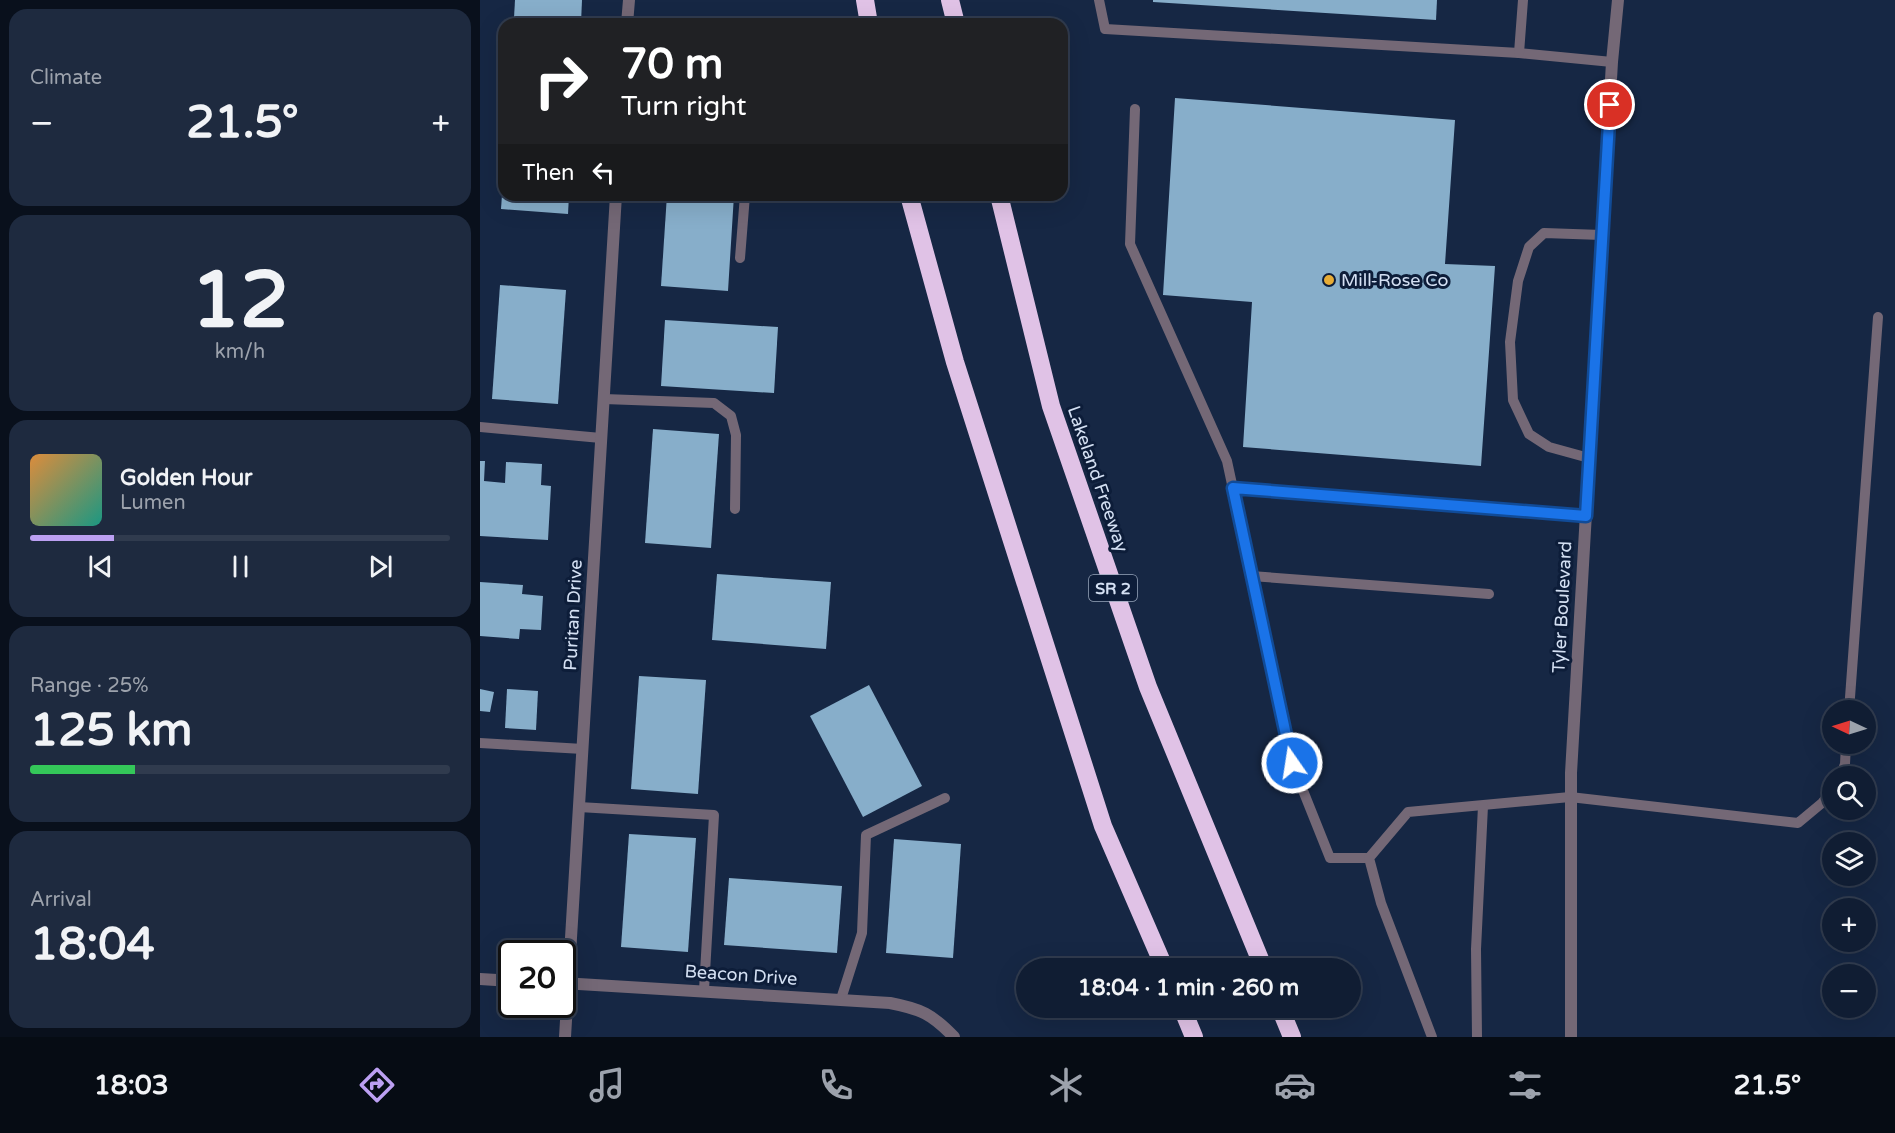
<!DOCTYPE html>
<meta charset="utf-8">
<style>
body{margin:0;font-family:"Varela Round",sans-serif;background:#1e2a3f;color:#f1f3f6;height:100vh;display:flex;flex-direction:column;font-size:22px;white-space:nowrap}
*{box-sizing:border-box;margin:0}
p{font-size:20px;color:#9ca2ac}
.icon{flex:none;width:33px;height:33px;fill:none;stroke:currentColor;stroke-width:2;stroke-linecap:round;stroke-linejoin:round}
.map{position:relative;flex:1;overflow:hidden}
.details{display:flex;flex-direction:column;gap:9px;padding:9px;background:#09101c;width:480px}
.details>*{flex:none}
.top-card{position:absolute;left:18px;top:18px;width:570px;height:183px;border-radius:18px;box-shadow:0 6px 24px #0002,0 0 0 2px #303b4e;background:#202124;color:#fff;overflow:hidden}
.needle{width:39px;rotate:274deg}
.controls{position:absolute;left:1342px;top:700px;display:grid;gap:12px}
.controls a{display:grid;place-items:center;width:54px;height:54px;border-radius:50%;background:#101d33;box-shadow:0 6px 24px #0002,0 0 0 2px #303b4e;font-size:30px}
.speed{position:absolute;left:18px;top:940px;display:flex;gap:12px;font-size:30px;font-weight:700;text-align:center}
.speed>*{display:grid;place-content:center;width:78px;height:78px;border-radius:50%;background:#101d33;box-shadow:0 6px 24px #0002,0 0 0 2px #303b4e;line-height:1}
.speed .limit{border:3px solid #111;border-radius:9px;background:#fff;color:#111}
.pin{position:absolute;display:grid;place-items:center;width:51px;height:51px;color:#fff;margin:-26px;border:3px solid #fff;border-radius:50%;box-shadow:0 2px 6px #0007}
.me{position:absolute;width:66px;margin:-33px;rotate:347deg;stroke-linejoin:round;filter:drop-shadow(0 0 4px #0008)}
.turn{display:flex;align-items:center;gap:21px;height:126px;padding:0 24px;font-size:27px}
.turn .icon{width:78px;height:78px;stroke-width:2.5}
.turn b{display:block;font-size:42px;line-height:51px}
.then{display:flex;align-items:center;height:57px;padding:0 24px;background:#0003;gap:12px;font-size:22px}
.big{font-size:45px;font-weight:800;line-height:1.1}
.details .tile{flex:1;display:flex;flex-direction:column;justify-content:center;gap:9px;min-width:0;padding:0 21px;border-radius:18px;background:#1e2a3f}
.details .dial{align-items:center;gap:0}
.dial b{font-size:78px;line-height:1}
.song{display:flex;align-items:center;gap:18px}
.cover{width:72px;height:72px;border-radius:9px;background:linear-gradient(135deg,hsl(30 70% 55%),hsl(170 70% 35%))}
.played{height:6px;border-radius:3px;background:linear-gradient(90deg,#bca0f2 20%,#303b4e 20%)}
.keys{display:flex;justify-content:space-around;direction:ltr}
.heat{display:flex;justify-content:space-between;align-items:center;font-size:33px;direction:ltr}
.charge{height:9px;border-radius:4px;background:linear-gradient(90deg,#34c759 25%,#303b4e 0)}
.trip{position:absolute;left:536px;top:958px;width:345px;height:60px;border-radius:30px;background:#101d33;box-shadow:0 6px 24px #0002,0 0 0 2px #303b4e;font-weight:800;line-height:60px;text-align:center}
.menu{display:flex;height:96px;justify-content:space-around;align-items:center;background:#060c14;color:#9ca2ac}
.menu .icon{width:42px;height:42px}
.menu .active{color:#bca0f2}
.menu b{font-size:27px;color:#f1f3f6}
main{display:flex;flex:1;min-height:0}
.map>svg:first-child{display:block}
</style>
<main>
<section class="details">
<div class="tile"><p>Climate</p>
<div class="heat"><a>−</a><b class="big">21.5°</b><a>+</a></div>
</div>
<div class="tile dial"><b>12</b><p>km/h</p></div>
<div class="tile">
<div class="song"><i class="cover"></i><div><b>Golden Hour</b><p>Lumen</p></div></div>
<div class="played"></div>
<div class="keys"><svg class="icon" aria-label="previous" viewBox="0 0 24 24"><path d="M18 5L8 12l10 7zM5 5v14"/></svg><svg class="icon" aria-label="pause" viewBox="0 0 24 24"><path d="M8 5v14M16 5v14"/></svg><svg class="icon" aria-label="next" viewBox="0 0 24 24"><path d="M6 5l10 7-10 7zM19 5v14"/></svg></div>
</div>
<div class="tile"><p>Range · 25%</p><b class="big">125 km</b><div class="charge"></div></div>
<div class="tile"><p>Arrival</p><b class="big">18:04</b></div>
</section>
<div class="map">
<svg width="1415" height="1037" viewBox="0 0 1415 1037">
<rect width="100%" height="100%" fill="#162744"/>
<g fill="#87aeca">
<path d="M 35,0 L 102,0 L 101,23 L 34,18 Z"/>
<path d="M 673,0 L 957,0 L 956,20 L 673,2 Z"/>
<path d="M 695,98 L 975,120 L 965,264 L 1015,266 L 1001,466 L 763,447 L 772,302 L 683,295 Z"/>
<path d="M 22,195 L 89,195 L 88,214 L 21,209 Z"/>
<path d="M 187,195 L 254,195 L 248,291 L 181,286 Z"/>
<path d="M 20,285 L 86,290 L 78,404 L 12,399 Z"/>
<path d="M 185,320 L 298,327 L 294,393 L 181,386 Z"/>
<path d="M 173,429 L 239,434 L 231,548 L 165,543 Z"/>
<path d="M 0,461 L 5,461 L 4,481 L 25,483 L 26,462 L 62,464 L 61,485 L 71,486 L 68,540 L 0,536 Z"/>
<path d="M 237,574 L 351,582 L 346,649 L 232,640 Z"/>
<path d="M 0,582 L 43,585 L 42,594 L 63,596 L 61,630 L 40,629 L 39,639 L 0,636 Z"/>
<path d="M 159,676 L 226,680 L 218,794 L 151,789 Z"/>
<path d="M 389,685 L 442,786 L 383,817 L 330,716 Z"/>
<path d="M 0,689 L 14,692 L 10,712 L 0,711 Z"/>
<path d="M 27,689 L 58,691 L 56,730 L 25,728 Z"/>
<path d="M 149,834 L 216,838 L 208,952 L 141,947 Z"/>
<path d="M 414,839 L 481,844 L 473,958 L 406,953 Z"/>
<path d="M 249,878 L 362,886 L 357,953 L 244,945 Z"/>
</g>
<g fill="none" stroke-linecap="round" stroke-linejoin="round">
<g stroke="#746876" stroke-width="10">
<path d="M 619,0 L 625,29 L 1039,53 L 1132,62"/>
<path d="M 1039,53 L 1043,0"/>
<path d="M 655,109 L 650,244 L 747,461 L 812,763 L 850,858 L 889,858"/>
<path d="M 260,258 L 265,195"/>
<path d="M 124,399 L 234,403 L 251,416 L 256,435 L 255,509"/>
<path d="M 0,427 L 121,438"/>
<path d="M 1109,458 L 1069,447 L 1049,434 L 1033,400 L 1030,342 L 1038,281 L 1049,247 L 1064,233 L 1122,235"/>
<path d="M 752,488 L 1106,516"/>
<path d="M 771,576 L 1009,594"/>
<path d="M 1369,711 L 1398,317"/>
<path d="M 0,743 L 103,749"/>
<path d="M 1360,777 L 1365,764 L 1366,744"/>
<path d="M 99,807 L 234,815 L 224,990"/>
<path d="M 361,999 L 382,933 L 386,835 L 465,798"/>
<path d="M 952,1037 L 901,903 L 889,858 L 928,812 L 1090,797 L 1318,823 L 1342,803 L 1353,790"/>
<path d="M 997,1037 L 996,949 L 1003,806"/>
</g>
<g stroke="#746876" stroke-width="12">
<path d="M 147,24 L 149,0"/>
<path d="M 0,979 L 32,981"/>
<path d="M 82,983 L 410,1003 C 441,1009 452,1014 474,1037"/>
<path d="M 85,1037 L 136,195"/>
</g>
<path stroke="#746876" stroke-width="12" d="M 1091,1037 L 1091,773 L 1132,62 L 1138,0"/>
<g stroke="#e0c2e6" stroke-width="18">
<path d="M 385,0 L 389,24"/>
<path d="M 470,0 L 476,24"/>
<path d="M 429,195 L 475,362 L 623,826 L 685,969"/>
<path d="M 519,195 L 571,406 L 668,687 L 784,969"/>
<path d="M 702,1008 L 714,1037"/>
<path d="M 800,1008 L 812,1037"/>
</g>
</g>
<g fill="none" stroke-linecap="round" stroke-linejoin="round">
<g stroke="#114b97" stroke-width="15">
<path id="route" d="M 812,763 L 753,488 L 1106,516 L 1130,105"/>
</g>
<use href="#route" stroke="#1a73e8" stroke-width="10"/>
</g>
<circle fill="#e7ac36" stroke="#0d1d39" stroke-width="2" cx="849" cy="280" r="6"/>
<g text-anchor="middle" stroke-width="6" stroke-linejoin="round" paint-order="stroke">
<rect fill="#0d1d39" stroke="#98a6bb" stroke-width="1.5" x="609" y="575" width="48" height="26" rx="4.5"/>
<g font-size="16" font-weight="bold" fill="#d4e0f3">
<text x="633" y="594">SR 2</text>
</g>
<g font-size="18" fill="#d4e0f3" stroke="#0d1d39" text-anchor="start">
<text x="861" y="286">Mill-Rose Co</text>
</g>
<g font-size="18" fill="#d4e0f3" stroke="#0d1d39">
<text transform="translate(618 479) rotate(71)" y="6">Lakeland Freeway</text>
<text transform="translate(1082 607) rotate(-87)" y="6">Tyler Boulevard</text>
<text transform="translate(93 615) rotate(-87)" y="6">Puritan Drive</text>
<text transform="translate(261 975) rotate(4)" y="6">Beacon Drive</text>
</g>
</g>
</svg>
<div class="controls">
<a><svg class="needle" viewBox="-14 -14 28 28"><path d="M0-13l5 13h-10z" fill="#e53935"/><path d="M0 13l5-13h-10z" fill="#9ca2ac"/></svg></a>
<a><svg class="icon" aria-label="search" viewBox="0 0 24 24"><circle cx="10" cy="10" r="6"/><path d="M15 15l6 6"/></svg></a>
<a><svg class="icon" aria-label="layers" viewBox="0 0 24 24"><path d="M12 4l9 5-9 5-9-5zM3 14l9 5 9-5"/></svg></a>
<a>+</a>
<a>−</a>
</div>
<div class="speed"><div class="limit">20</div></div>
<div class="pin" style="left:1130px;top:105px;background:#d93025"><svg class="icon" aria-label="arrive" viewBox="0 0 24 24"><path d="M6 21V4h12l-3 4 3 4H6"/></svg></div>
<svg class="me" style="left:812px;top:763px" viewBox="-20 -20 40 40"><circle r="17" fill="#1a73e8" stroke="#fff" stroke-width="3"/><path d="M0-11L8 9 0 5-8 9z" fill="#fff"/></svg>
<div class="trip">18:04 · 1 min · 260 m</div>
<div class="top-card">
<div class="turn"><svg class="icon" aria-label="right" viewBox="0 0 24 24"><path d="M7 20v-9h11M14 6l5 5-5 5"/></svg><div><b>70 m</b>Turn right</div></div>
<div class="then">Then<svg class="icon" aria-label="left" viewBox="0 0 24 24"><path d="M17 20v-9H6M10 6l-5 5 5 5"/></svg></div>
</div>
</div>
</main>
<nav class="menu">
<b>18:03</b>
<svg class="icon active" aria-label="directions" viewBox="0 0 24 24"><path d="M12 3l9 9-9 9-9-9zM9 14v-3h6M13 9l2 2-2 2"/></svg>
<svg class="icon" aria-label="music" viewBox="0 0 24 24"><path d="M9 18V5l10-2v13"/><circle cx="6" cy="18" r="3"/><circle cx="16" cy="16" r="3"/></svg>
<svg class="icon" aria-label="phone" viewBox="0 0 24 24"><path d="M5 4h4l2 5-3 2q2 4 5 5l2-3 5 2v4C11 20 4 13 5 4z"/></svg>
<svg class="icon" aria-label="climate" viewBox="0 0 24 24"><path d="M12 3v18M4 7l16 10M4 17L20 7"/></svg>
<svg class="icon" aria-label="car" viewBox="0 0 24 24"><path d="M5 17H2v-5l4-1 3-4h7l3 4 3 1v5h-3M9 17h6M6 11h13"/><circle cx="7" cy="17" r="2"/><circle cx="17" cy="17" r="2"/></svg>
<svg class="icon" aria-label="filters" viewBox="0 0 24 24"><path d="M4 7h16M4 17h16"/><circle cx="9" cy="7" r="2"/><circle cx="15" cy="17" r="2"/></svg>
<b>21.5°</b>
</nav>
